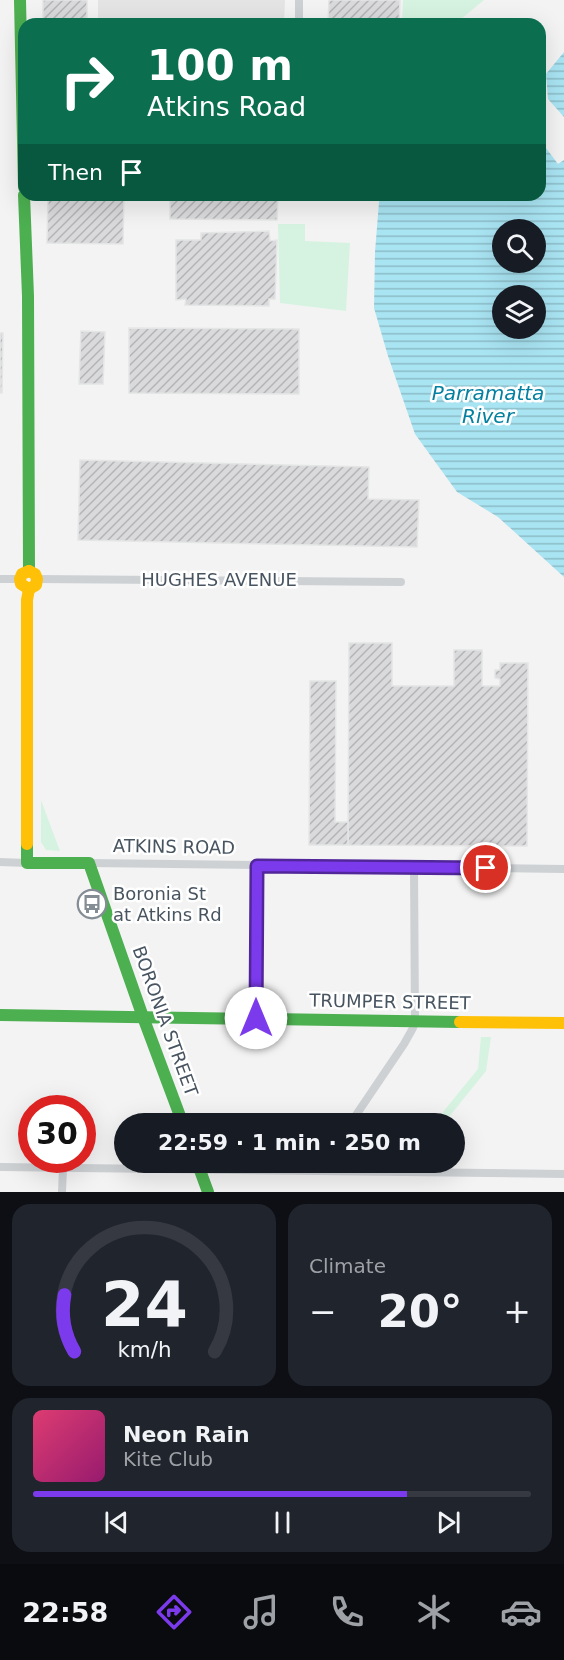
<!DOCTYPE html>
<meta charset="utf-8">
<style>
body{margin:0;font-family:"DejaVu Sans",sans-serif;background:#20242c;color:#f1f3f6;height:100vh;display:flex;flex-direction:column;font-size:22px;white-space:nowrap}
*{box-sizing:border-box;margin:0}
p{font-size:20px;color:#9ea1a6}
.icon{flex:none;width:33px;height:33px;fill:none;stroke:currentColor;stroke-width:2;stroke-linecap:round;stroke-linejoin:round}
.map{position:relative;height:1192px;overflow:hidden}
.drawer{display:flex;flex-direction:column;gap:12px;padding:12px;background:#0d0f14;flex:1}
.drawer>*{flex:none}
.top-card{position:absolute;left:18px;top:18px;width:528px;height:183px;border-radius:18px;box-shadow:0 6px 24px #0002;background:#0b6e4f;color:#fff;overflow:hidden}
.controls{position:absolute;left:492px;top:219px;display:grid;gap:12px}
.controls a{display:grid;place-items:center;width:54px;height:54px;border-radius:50%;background:#171b24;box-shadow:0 6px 24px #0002;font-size:30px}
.speed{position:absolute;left:18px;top:1095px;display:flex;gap:12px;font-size:30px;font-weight:700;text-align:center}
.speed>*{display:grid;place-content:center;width:78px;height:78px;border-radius:50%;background:#171b24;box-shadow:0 6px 24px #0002;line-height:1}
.speed .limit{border:9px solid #d22;background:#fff;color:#111}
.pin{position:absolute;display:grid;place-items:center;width:51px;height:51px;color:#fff;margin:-26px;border:3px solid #fff;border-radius:50%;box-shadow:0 2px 6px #0007}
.me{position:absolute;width:66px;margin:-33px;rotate:0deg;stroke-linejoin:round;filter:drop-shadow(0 0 4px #0008)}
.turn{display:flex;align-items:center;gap:21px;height:126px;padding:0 30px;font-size:27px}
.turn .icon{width:78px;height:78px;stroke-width:2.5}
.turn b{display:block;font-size:42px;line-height:51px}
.then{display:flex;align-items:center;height:57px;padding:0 30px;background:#0003;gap:12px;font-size:22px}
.big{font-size:45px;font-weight:700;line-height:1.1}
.drawer .tile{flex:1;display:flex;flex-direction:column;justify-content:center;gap:9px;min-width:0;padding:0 21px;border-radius:18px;background:#20242c}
.drawer .dial{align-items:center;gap:0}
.dial svg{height:156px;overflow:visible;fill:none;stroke:#363941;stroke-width:7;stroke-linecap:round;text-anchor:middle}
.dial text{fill:#f1f3f6;stroke:none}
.song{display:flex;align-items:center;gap:18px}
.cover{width:72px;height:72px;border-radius:9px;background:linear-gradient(135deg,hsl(340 70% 55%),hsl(320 70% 35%))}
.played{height:6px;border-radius:3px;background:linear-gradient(90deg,#7c3aed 75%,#363941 75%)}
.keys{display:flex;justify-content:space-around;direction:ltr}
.heat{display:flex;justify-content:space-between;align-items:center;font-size:33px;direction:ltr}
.drawer .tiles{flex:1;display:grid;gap:12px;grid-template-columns:1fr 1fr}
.tile:last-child{grid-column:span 2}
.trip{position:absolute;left:114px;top:1113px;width:351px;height:60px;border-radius:30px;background:#171b24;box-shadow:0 6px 24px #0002;font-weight:700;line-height:60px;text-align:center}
.dock{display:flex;height:96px;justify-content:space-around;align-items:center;background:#090b0e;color:#9ea1a6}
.dock .icon{width:42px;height:42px}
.dock .on{color:#7c3aed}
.dock b{font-size:27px;color:#f1f3f6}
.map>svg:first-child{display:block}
</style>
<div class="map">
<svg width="564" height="1192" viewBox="0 0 564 1192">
<defs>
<pattern id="water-rules" width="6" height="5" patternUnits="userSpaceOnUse" patternTransform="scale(1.5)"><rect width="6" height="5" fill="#a9e4f3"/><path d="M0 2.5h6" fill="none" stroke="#8cbcc8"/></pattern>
<pattern id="building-hatch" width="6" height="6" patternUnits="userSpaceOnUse" patternTransform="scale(1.5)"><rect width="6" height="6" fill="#dadadc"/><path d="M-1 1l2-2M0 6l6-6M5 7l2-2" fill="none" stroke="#b3b4b6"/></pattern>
</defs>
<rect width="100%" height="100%" fill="#f3f3f3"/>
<path fill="#e4e4e5" d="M 98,0 L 285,0 L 284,24 L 98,24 Z"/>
<g fill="#d6f3e1">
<path d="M 403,0 L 484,0 L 455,24 L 402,24 Z"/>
<path d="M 278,224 L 305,224 L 305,241 L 350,243 L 346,311 L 280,303 Z"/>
<path d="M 41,800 L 60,851 L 46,850 L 41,842 Z"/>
<path d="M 481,1037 L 491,1037 L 486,1071 L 444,1123 L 434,1123 L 478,1069 Z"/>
</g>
<g fill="url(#water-rules)" fill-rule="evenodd">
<path d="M 564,52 L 564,117 L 548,99 L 546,74 Z"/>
<path d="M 540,140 L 558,164 L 564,160 L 564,577 L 498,517 L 457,492 L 415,434 L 388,356 L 374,308 L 375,252 L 379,202 L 382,195 L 540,195 ZM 502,230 L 536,230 L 536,262 L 502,262 ZM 502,296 L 536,296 L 536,328 L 502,328 Z"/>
</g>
<g fill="url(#building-hatch)" stroke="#e4e5e5" stroke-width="1.5">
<rect x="43" y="0" width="44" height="24"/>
<path d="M 329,0 L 400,0 L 399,24 L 328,24 Z"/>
<path d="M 48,195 L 124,195 L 123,244 L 47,243 Z"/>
<path d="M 170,195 L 278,195 L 277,220 L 170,219 Z"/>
<path d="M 269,231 L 270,241 L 277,240 L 275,299 L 269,299 L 269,306 L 185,305 L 186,299 L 176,300 L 176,240 L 201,240 L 201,233 Z"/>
<path d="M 129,328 L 299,329 L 299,394 L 129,393 Z"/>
<path d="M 81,331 L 105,332 L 103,384 L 79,384 Z"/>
<path d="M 0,333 L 3,333 L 2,393 L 0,393 Z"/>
<path d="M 80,460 L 369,467 L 368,499 L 419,500 L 417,547 L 78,540 Z"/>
<path d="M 349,643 L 392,643 L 392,686 L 454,686 L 454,650 L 482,650 L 482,686 L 500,686 L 500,679 L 495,678 L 495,670 L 500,670 L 500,663 L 528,663 L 527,846 L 348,845 Z"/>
<path d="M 310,681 L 336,681 L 335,822 L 348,822 L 348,845 L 309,845 Z"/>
</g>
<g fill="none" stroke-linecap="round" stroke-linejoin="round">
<g stroke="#ced1d4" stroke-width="8">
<path d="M 299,0 L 299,24"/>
<path d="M 0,579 L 20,579"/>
<path d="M 37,579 L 401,582"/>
<path d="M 0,862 L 27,863"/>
<path d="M 89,863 L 564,869"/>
<path d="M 256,1018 L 257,866"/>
<path d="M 350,1124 L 404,1044 L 413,1028 L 415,1021 L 414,868"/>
<path d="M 0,1167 L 564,1174"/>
<path d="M 62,1192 L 63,1168"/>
</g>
<g stroke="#4caf50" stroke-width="12">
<path d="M 20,0 L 24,187"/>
<path d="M 24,195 L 28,296 L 29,571"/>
<path d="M 27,844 L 27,863 L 89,863 L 143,1017 L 183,1124"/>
<path d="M 0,1015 L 460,1022"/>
<path d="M 197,1162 L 208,1192"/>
</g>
<g stroke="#ffc107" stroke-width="12">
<path d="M 29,571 L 22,574 L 20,579 L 21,584 L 29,589"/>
<path d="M 29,571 L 35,574 L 37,579 L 36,585 L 29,589"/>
<path d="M 27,844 L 27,600 L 29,589"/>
<path d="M 460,1022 L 564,1023"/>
</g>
</g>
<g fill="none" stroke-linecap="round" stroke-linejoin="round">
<g stroke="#51269a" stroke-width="15">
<path id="route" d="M 256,1018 L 257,866 L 486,868"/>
</g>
<use href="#route" stroke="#7c3aed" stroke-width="10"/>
</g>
<defs>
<g id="bus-ring" transform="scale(1.5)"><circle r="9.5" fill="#fff" stroke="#848c94" stroke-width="1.5"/><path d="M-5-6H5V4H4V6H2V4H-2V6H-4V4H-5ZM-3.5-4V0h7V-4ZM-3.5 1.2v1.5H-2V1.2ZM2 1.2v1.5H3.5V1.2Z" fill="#848c94"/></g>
</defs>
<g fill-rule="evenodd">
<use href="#bus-ring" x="92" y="904"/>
</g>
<g text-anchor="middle" stroke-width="5" stroke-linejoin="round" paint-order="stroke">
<g font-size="18" fill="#485561" stroke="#fff">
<text x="219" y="586">HUGHES AVENUE</text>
<text transform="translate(174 847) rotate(1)" y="6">ATKINS ROAD</text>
<text transform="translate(390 1002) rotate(1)" y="6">TRUMPER STREET</text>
<text transform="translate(165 1021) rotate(70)" y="6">BORONIA STREET</text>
</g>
<g font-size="18" fill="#485561" stroke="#fff" text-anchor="start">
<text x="113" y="900">Boronia St<tspan x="113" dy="21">at Atkins Rd</tspan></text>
</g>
<g font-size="20" font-style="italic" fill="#0481a1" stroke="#fff">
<text x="488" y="400">Parramatta<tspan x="488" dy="23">River</tspan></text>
</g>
</g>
</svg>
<div class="controls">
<a><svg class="icon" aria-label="search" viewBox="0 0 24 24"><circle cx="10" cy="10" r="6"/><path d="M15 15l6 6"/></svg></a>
<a><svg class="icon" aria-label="layers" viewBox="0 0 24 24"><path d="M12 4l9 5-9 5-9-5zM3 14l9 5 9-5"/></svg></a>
</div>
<div class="speed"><div class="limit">30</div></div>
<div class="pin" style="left:486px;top:868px;background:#d93025"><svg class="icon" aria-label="arrive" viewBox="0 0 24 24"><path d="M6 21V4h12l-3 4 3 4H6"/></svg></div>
<svg class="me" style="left:256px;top:1018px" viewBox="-20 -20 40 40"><circle r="19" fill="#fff"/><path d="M0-13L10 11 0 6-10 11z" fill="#7c3aed"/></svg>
<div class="trip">22:59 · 1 min · 250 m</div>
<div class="top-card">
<div class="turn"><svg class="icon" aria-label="right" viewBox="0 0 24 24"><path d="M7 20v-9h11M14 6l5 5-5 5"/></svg><div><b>100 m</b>Atkins Road</div></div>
<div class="then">Then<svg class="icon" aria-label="arrive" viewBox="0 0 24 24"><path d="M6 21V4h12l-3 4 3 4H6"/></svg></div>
</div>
</div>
<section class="drawer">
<div class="tiles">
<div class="tile dial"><svg viewBox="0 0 100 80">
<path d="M14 69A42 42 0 1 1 86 69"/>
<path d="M14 69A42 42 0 0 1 9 40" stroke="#7c3aed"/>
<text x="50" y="56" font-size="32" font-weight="700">24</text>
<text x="50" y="72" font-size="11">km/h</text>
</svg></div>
<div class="tile"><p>Climate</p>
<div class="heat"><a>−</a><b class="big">20°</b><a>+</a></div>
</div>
<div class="tile">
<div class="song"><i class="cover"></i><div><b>Neon Rain</b><p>Kite Club</p></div></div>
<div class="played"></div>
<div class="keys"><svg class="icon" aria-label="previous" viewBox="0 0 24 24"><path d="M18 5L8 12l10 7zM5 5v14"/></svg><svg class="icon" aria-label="pause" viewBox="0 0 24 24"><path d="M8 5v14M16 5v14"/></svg><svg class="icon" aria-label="next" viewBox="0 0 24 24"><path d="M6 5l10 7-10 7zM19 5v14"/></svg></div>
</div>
</div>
</section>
<nav class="dock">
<b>22:58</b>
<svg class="icon on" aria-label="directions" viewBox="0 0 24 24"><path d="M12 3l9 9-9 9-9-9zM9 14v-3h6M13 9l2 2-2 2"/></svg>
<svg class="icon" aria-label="music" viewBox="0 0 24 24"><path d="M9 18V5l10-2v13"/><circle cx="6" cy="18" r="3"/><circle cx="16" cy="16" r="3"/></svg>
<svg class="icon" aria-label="phone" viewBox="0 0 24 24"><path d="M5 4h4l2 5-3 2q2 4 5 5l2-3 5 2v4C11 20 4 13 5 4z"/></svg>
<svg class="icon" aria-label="climate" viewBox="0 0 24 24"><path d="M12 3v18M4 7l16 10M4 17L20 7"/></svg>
<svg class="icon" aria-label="car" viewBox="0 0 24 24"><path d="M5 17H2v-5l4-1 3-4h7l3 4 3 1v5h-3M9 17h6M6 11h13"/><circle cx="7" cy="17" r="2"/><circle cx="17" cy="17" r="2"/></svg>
</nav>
